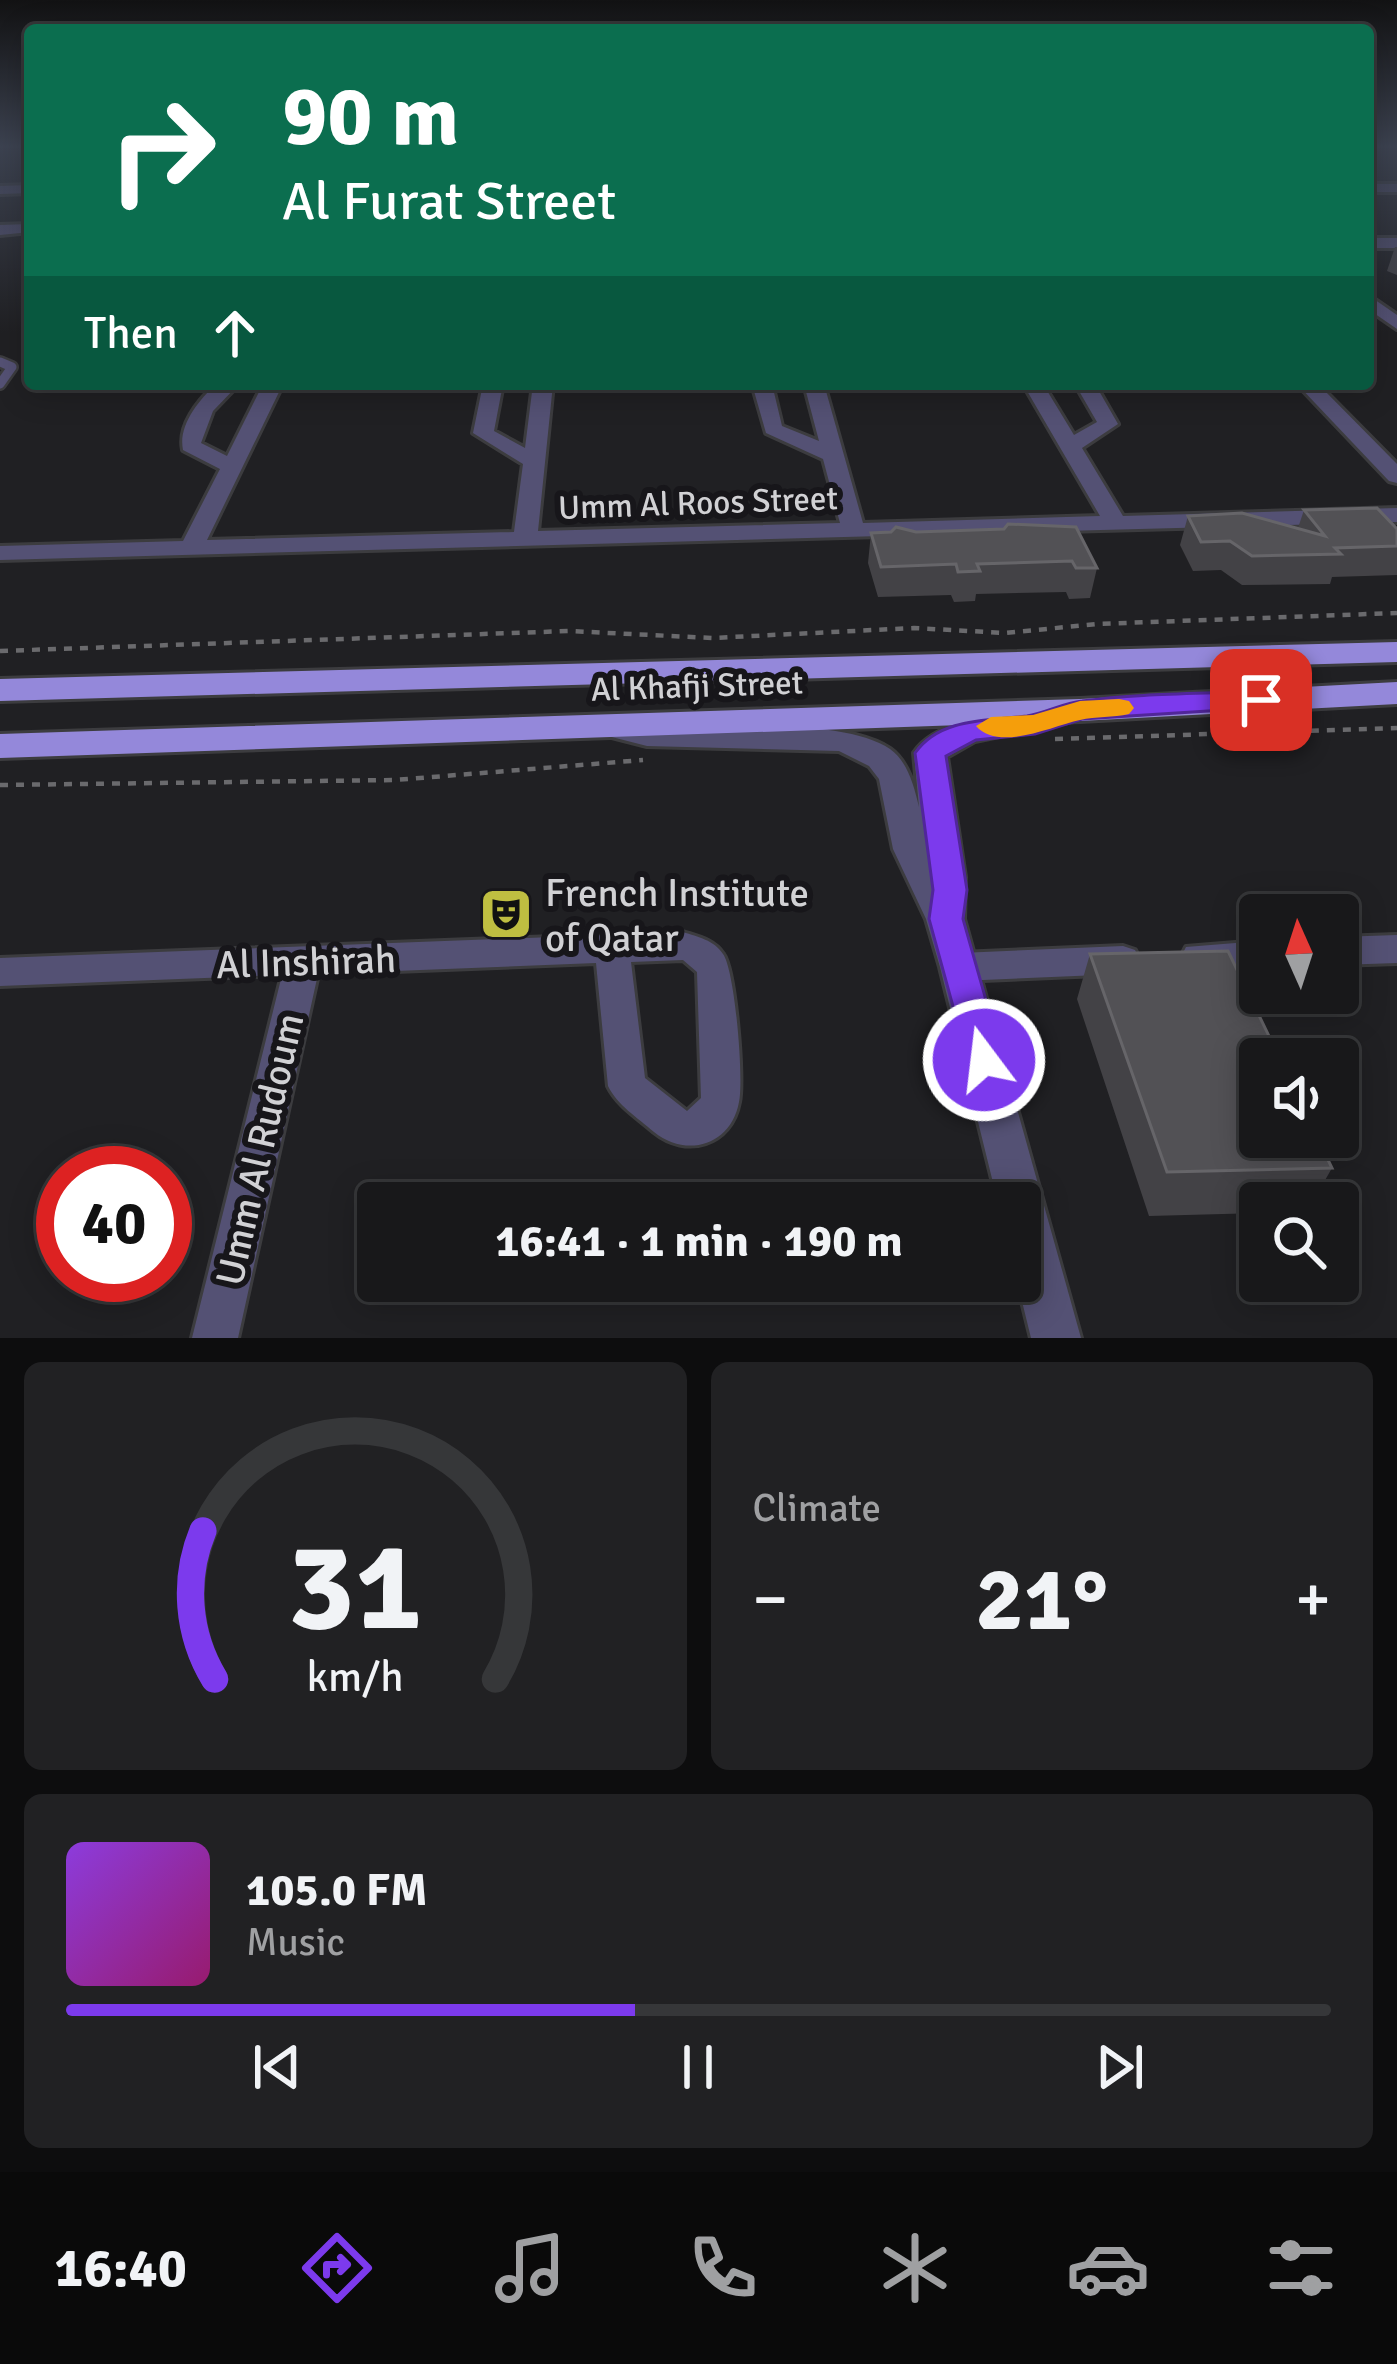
<!DOCTYPE html>
<meta charset="utf-8">
<style>
body{margin:0;font-family:Signika,sans-serif;background:#212123;color:#f1f3f6;height:100vh;display:flex;flex-direction:column;font-size:45px;white-space:nowrap}
*{box-sizing:border-box;margin:0}
p{font-size:39px;color:#9fa0a2}
.icon{flex:none;width:66px;height:66px;fill:none;stroke:currentColor;stroke-width:2;stroke-linecap:round;stroke-linejoin:round}
.map{position:relative;height:1338px;overflow:hidden}
.panel{display:flex;flex-direction:column;gap:24px;padding:24px;background:#0d0d0e;flex:1}
.panel>*{flex:none}
.guide{position:absolute;left:24px;top:24px;width:1350px;height:366px;border-radius:12px;box-shadow:0 6px 30px #0003,0 0 0 3px #363739;background:#0b6e4f;color:#fff;overflow:hidden}
.needle{width:78px;rotate:357deg}
.tools{position:absolute;left:1239px;top:894px;display:grid;gap:24px}
.tools a{display:grid;place-items:center;width:120px;height:120px;border-radius:12px;background:#18181a;box-shadow:0 6px 30px #0003,0 0 0 3px #363739;font-size:60px}
.speed{position:absolute;left:36px;top:1146px;display:flex;gap:24px;font-size:60px;font-weight:700;text-align:center}
.speed>*{display:grid;place-content:center;width:156px;height:156px;border-radius:50%;background:#18181a;box-shadow:0 6px 30px #0003,0 0 0 3px #363739;line-height:1}
.speed .limit{border:18px solid #d22;background:#fff;color:#111}
.pin{position:absolute;display:grid;place-items:center;width:102px;height:102px;color:#fff;margin:-51px;border-radius:24px;box-shadow:0 6px 18px #0006}
.me{position:absolute;width:132px;margin:-66px;rotate:345deg;stroke-linejoin:round;filter:drop-shadow(0 0 9px #0008)}
.turn{display:flex;align-items:center;gap:42px;height:252px;padding:0 60px;font-size:54px}
.turn .icon{width:156px;height:156px;stroke-width:2.5}
.turn b{display:block;font-size:84px;line-height:102px}
.then{display:flex;align-items:center;height:114px;padding:0 60px;background:#0003;gap:24px;font-size:45px}
.big{font-size:90px;font-weight:700;line-height:1.1}
.panel .widget{flex:1;display:flex;flex-direction:column;justify-content:center;gap:18px;min-width:0;padding:0 42px;border-radius:18px;background:#212123}
.panel .dial{align-items:center;gap:0}
.dial svg{height:312px;overflow:visible;fill:none;stroke:#363739;stroke-width:7;stroke-linecap:round;text-anchor:middle}
.dial text{fill:#f1f3f6;stroke:none}
.song{display:flex;align-items:center;gap:36px}
.cover{width:144px;height:144px;border-radius:18px;background:linear-gradient(135deg,hsl(270 70% 55%),hsl(320 70% 35%))}
.played{height:12px;border-radius:6px;background:linear-gradient(90deg,#7c3aed 45%,#363739 45%)}
.keys{display:flex;justify-content:space-around;direction:ltr}
.heat{display:flex;justify-content:space-between;align-items:center;font-size:66px;direction:ltr}
.panel .tiles{flex:1;display:grid;gap:24px;grid-template-columns:1fr 1fr}
.widget:last-child{grid-column:span 2}
.trip{position:absolute;left:357px;top:1182px;width:684px;height:120px;border-radius:12px;background:#18181a;box-shadow:0 6px 30px #0003,0 0 0 3px #363739;font-weight:700;line-height:120px;text-align:center}
.tab-bar{display:flex;height:192px;justify-content:space-around;align-items:center;background:#0a0a0a;color:#9fa0a2}
.tab-bar .icon{width:84px;height:84px}
.tab-bar .selected{color:#7c3aed}
.tab-bar b{font-size:54px;color:#f1f3f6}
.map>svg:first-child{display:block}
</style>
<div class="map">
<svg width="1397" height="1338" viewBox="0 0 1397 1338">
<rect width="100%" height="100%" fill="#202023"/>
<g fill="none" stroke-linecap="round" stroke-linejoin="round">
<g stroke="#3c3c3f" stroke-width="14">
<path id="service" d="M 0,362 L 12,367 L 0,384"/>
</g>
<g stroke="#3c3c3f" stroke-width="6">
<g id="minor">
<rect x="1368" y="184" width="29" height="8"/>
<path d="M 30,185 L 30,193 L 0,194 L 0,186 Z"/>
<path d="M 30,224 L 30,232 L 0,235 L 0,225 Z"/>
<rect x="1368" y="238" width="29" height="10"/>
<path d="M 1368,295 L 1397,315 L 1397,329 L 1368,309 Z"/>
<path d="M 216,384 L 239,384 L 213,411 L 201,443 L 227,456 L 260,390 L 255,384 L 275,384 L 280,390 L 207,540 L 514,532 L 523,464 L 473,433 L 483,384 L 503,384 L 494,431 L 525,448 L 533,384 L 553,384 L 538,531 L 840,523 L 823,459 L 766,433 L 752,384 L 772,384 L 782,426 L 819,441 L 804,384 L 824,384 L 863,523 L 1100,516 L 1023,384 L 1043,384 L 1074,435 L 1097,422 L 1075,384 L 1095,384 L 1118,424 L 1082,448 L 1123,516 L 1397,508 L 1397,522 L 0,560 L 0,546 L 183,541 L 220,469 L 183,450 C 178,426 198,401 216,384 Z"/>
<path d="M 1297,384 L 1318,384 L 1397,464 L 1397,483 L 1389,481 Z"/>
<path d="M 683,932 C 698,937 714,940 723,954 C 735,970 744,1080 739,1102 C 731,1146 686,1158 654,1132 C 638,1118 617,1105 608,1086 L 596,963 L 318,974 L 238,1338 L 192,1338 L 282,975 L 0,986 L 0,958 ZM 683,960 L 697,972 L 701,1098 L 687,1111 L 645,1078 L 631,962 Z"/>
<path d="M 1397,935 L 1397,963 L 1338,965 L 1338,937 Z"/>
<path d="M 1260,941 L 1260,969 L 1198,971 L 1186,967 L 1181,957 L 1186,947 Z"/>
<path d="M 1123,946 L 1135,950 L 1140,960 L 1135,970 L 1123,974 L 960,981 L 948,977 L 942,967 L 948,957 L 960,953 Z"/>
</g>
</g>
<g stroke="#3c3c3f" stroke-width="6">
<path id="tertiary" d="M 1077,701 L 1088,704 L 1093,711 L 1088,718 L 975,741 L 947,757 L 965,877 L 964,919 L 1081,1338 L 1031,1338 L 1017,1281 L 1020,1203 L 998,1203 L 940,967 L 926,919 L 893,849 L 879,779 L 869,766 L 839,751 L 647,746 L 608,736 L 603,729 L 608,722 L 619,719 L 647,724 C 707,726 843,717 890,749 C 908,762 914,786 919,807 L 914,753 C 941,712 1032,713 1077,701 Z"/>
</g>
<g stroke="#3c3c3f" stroke-width="6">
<g id="trunk">
<path d="M 1397,642 L 1397,662 L 0,701 L 0,679 Z"/>
<path d="M 1397,682 L 1397,704 L 1080,721 L 0,758 L 0,734 L 1080,699 Z"/>
</g>
</g>
<g stroke="#6a6a6d" stroke-width="4.5" stroke-dasharray="8 8" stroke-linecap="butt">
<path d="M 0,651 L 569,631 L 712,638 L 914,628 L 1005,633 L 1097,624 L 1397,613"/>
<path d="M 1055,739 L 1397,728"/>
<path d="M 0,785 L 395,780 L 643,760"/>
</g>
<use href="#service" stroke="#545174" stroke-width="9"/>
<use href="#minor" fill="#545174" fill-rule="evenodd"/>
<use href="#tertiary" fill="#545174" fill-rule="evenodd"/>
<use href="#trunk" fill="#9488da" fill-rule="evenodd"/>
</g>
<g fill="#434246">
<path d="M 1395,247 L 1397,247 L 1397,275 L 1387,271 Z"/>
<path d="M 1304,510 L 1397,529 L 1397,575 L 1332,577 L 1330,584 L 1242,585 L 1221,570 L 1193,571 L 1180,545 L 1188,516 L 1298,528 Z"/>
<path d="M 1004,529 L 1097,568 L 1090,598 L 1069,599 L 1066,592 L 976,594 L 975,601 L 954,602 L 951,595 L 878,597 L 868,563 L 871,533 Z"/>
<path d="M 1090,954 L 1332,1168 L 1312,1203 L 1260,1203 L 1260,1213 L 1149,1216 L 1077,999 Z"/>
</g>
<g fill="#525155" stroke="#666569" stroke-width="3">
<path d="M 1377,508 L 1397,529 L 1397,546 L 1335,548 L 1341,554 L 1252,556 L 1230,541 L 1201,542 L 1188,516 L 1242,513 L 1325,536 L 1304,510 Z"/>
<path d="M 1008,524 L 1076,527 L 1097,568 L 1076,568 L 1072,561 L 977,564 L 980,571 L 958,572 L 956,564 L 881,567 L 871,533 L 891,532 L 896,527 L 916,532 L 1004,529 Z"/>
<path d="M 1228,951 L 1280,1059 L 1260,1059 L 1260,1137 L 1317,1137 L 1332,1168 L 1167,1172 L 1090,954 Z"/>
</g>
<linearGradient id="sky" x2="0" y2="1"><stop stop-color="#121213"/><stop offset="0.44" stop-color="#3c4250"/><stop offset="1" stop-color="#3c4250" stop-opacity="0"/></linearGradient>
<rect width="1397" height="333" fill="url(#sky)"/>
<path fill="#7c3aed" stroke="#51269a" stroke-width="3" d="M 1261,691 L 1275,700 L 1271,707 L 1082,719 L 1035,734 L 976,740 L 946,756 L 967,890 L 963,919 L 1003,1060 L 997,1072 L 984,1077 L 971,1072 L 929,919 L 933,890 L 915,753 C 940,717 989,721 1027,716 C 1046,713 1063,703 1082,701 C 1141,693 1202,694 1261,691 Z"/>
<path fill="#f59e0b" d="M 1119,699 L 1129,701 L 1134,708 L 1129,714 C 1113,718 1096,716 1080,720 C 1052,726 999,752 976,726 L 991,717 L 1033,715 L 1080,701 Z"/>
<defs>
<g id="theatre-square" transform="scale(2.7)"><rect x="-9" y="-9" width="18" height="18" rx="4" fill="#bfbe41" stroke="#17161a"/><path d="M-5-5.5Q0-4 5-5.5V0Q5 5 0 6Q-5 5-5 0ZM-3.3-2.5H-1v1.5H-3.3ZM1-2.5H3.3v1.5H1ZM-2.8 1Q0 5.5 2.8 1Z" fill="#111"/></g>
</defs>
<g fill-rule="evenodd">
<use href="#theatre-square" x="506" y="914"/>
</g>
<g text-anchor="middle" stroke-width="12" stroke-linejoin="round" paint-order="stroke">
<g font-size="33" fill="#d1d1d4" stroke="#17161a">
<text transform="translate(698 502) rotate(-2)" y="12">Umm Al Roos Street</text>
<text transform="translate(697 685) rotate(-2)" y="12">Al Khafji Street</text>
</g>
<g font-size="39" fill="#d1d1d4" stroke="#17161a" text-anchor="start">
<text x="545" y="906">French Institute<tspan x="545" dy="45">of Qatar</tspan></text>
</g>
<g font-size="39" fill="#d1d1d4" stroke="#17161a">
<text transform="translate(306 961) rotate(-2)" y="14">Al Inshirah</text>
<text transform="translate(259 1149) rotate(-77)" y="14">Umm Al Rudoum</text>
</g>
</g>
</svg>
<div class="tools">
<a><svg class="needle" viewBox="-14 -14 28 28"><path d="M0-13l5 13h-10z" fill="#e53935"/><path d="M0 13l5-13h-10z" fill="#9fa0a2"/></svg></a>
<a><svg class="icon" aria-label="sound" viewBox="0 0 24 24"><path d="M4 9h4l5-4v14l-5-4H4zM17 9q2 3 0 6"/></svg></a>
<a><svg class="icon" aria-label="search" viewBox="0 0 24 24"><circle cx="10" cy="10" r="6"/><path d="M15 15l6 6"/></svg></a>
</div>
<div class="speed"><div class="limit">40</div></div>
<div class="pin" style="left:1261px;top:700px;background:#d93025"><svg class="icon" aria-label="arrive" viewBox="0 0 24 24"><path d="M6 21V4h12l-3 4 3 4H6"/></svg></div>
<svg class="me" style="left:984px;top:1060px" viewBox="-20 -20 40 40"><circle r="17" fill="#7c3aed" stroke="#fff" stroke-width="3"/><path d="M0-11L8 9 0 5-8 9z" fill="#fff"/></svg>
<div class="trip">16:41 · 1 min · 190 m</div>
<div class="guide">
<div class="turn"><svg class="icon" aria-label="right" viewBox="0 0 24 24"><path d="M7 20v-9h11M14 6l5 5-5 5"/></svg><div><b>90 m</b>Al Furat Street</div></div>
<div class="then">Then<svg class="icon" aria-label="ahead" viewBox="0 0 24 24"><path d="M12 20V5M6 11l6-6 6 6"/></svg></div>
</div>
</div>
<section class="panel">
<div class="tiles">
<div class="widget dial"><svg viewBox="0 0 100 80">
<path d="M14 69A42 42 0 1 1 86 69"/>
<path d="M14 69A42 42 0 0 1 11 31" stroke="#7c3aed"/>
<text x="50" y="56" font-size="32" font-weight="700">31</text>
<text x="50" y="72" font-size="11">km/h</text>
</svg></div>
<div class="widget"><p>Climate</p>
<div class="heat"><a>−</a><b class="big">21°</b><a>+</a></div>
</div>
<div class="widget">
<div class="song"><i class="cover"></i><div><b>105.0 FM</b><p>Music</p></div></div>
<div class="played"></div>
<div class="keys"><svg class="icon" aria-label="previous" viewBox="0 0 24 24"><path d="M18 5L8 12l10 7zM5 5v14"/></svg><svg class="icon" aria-label="pause" viewBox="0 0 24 24"><path d="M8 5v14M16 5v14"/></svg><svg class="icon" aria-label="next" viewBox="0 0 24 24"><path d="M6 5l10 7-10 7zM19 5v14"/></svg></div>
</div>
</div>
</section>
<nav class="tab-bar">
<b>16:40</b>
<svg class="icon selected" aria-label="directions" viewBox="0 0 24 24"><path d="M12 3l9 9-9 9-9-9zM9 14v-3h6M13 9l2 2-2 2"/></svg>
<svg class="icon" aria-label="music" viewBox="0 0 24 24"><path d="M9 18V5l10-2v13"/><circle cx="6" cy="18" r="3"/><circle cx="16" cy="16" r="3"/></svg>
<svg class="icon" aria-label="phone" viewBox="0 0 24 24"><path d="M5 4h4l2 5-3 2q2 4 5 5l2-3 5 2v4C11 20 4 13 5 4z"/></svg>
<svg class="icon" aria-label="climate" viewBox="0 0 24 24"><path d="M12 3v18M4 7l16 10M4 17L20 7"/></svg>
<svg class="icon" aria-label="car" viewBox="0 0 24 24"><path d="M5 17H2v-5l4-1 3-4h7l3 4 3 1v5h-3M9 17h6M6 11h13"/><circle cx="7" cy="17" r="2"/><circle cx="17" cy="17" r="2"/></svg>
<svg class="icon" aria-label="filters" viewBox="0 0 24 24"><path d="M4 7h16M4 17h16"/><circle cx="9" cy="7" r="2"/><circle cx="15" cy="17" r="2"/></svg>
</nav>
